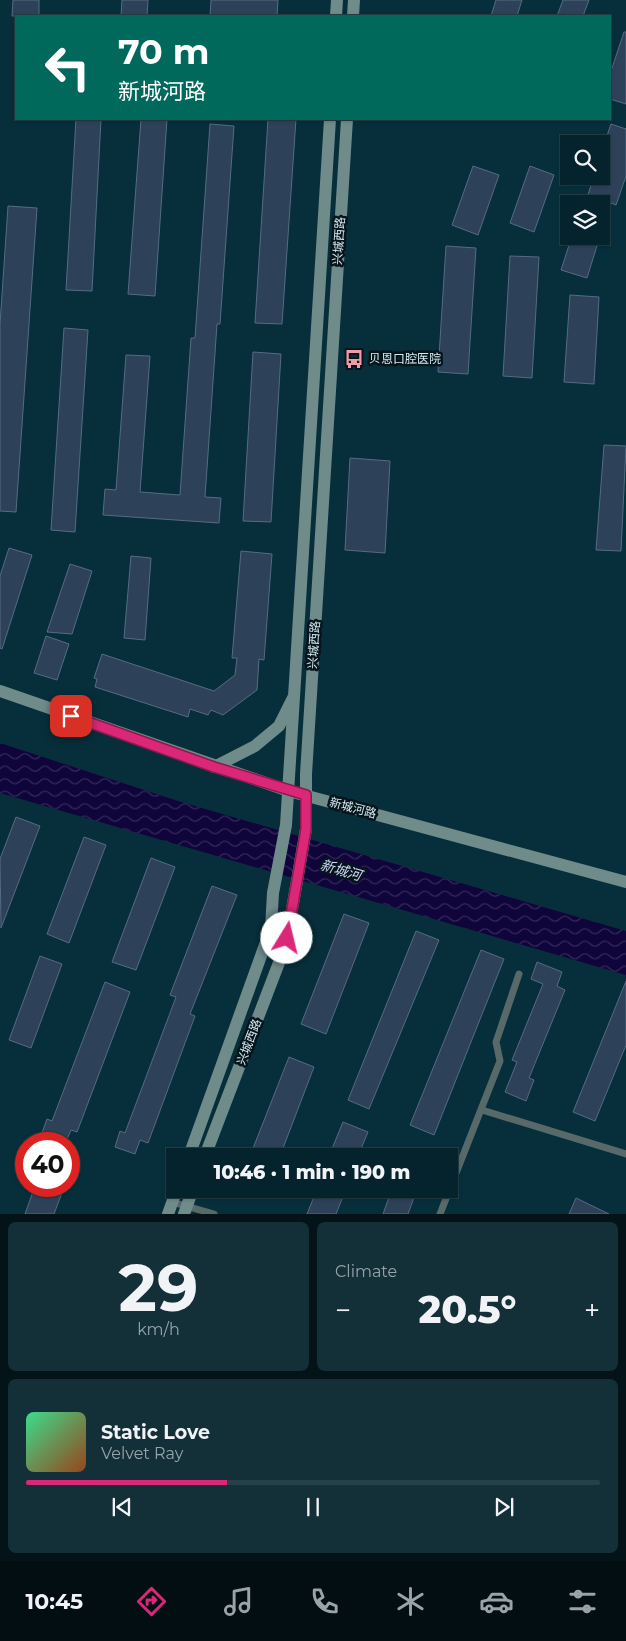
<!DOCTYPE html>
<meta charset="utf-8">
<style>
body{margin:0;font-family:Montserrat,"Noto Sans SC",sans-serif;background:#132f38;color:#f1f3f6;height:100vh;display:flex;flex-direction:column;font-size:19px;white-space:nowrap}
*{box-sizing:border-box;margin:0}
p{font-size:16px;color:#97a4a9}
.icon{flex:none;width:28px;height:28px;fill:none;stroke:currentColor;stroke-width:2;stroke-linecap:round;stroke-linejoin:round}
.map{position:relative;height:1214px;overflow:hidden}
.panel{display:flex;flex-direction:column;gap:8px;padding:8px;background:#031318;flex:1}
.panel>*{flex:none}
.guide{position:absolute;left:15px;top:15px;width:596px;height:105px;border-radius:0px;box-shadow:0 1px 4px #0004,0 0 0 1px #264048;background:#00695c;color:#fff;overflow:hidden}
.controls{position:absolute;left:560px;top:135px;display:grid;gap:10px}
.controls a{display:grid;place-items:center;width:50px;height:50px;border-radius:0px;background:#05232c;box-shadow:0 1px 4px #0004,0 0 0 1px #264048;font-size:25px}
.speed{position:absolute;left:15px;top:1132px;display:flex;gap:10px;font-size:25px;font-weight:700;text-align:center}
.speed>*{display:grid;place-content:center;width:65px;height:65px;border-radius:50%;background:#05232c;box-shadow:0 1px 4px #0004,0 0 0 1px #264048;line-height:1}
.speed .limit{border:8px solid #d22;background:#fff;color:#111}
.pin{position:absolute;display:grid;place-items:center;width:42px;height:42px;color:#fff;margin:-21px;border-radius:10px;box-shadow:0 2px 8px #0006}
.me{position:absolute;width:55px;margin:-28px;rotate:9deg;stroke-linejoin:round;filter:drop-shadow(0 0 4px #0008)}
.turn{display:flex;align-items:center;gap:18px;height:105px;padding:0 20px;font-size:22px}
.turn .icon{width:65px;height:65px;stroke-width:2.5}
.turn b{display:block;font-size:35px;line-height:42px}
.big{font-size:38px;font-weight:800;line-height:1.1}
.panel .widget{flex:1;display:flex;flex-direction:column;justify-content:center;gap:8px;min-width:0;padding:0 18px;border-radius:8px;background:#132f38}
.panel .dial{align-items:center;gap:0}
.dial b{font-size:65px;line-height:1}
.song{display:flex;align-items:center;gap:15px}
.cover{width:60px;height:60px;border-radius:8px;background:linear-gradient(135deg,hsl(150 70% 55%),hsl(20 70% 35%))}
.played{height:5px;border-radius:2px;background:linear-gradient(90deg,#db2777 35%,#264048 35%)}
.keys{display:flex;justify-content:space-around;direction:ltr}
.heat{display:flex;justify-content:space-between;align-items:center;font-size:28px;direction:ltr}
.panel .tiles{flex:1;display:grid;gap:8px;grid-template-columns:1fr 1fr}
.widget:last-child{grid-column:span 2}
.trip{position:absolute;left:166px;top:1148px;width:292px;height:50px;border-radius:0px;background:#05232c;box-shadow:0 1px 4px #0004,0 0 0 1px #264048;font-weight:800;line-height:50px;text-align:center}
.dock{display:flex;height:80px;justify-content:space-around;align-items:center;background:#020e12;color:#97a4a9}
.dock .icon{width:35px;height:35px}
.dock .selected{color:#db2777}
.dock b{font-size:22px;color:#f1f3f6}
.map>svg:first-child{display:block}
</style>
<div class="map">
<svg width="626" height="1214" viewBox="0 0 626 1214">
<defs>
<pattern id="water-waves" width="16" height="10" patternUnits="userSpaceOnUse" patternTransform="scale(1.25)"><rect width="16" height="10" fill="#10053b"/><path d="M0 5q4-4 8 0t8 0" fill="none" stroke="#322a58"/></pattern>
</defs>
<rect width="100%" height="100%" fill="#072f3b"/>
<path fill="url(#water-waves)" d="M 0,743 L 178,801 L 626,931 L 626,975 L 0,793 Z"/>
<g fill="#2d4259" stroke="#556b84">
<path d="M 13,0 L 39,0 L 39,16 L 12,16 Z"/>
<path d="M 122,0 L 148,0 L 147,16 L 121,16 Z"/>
<path d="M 211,0 L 278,0 L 277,16 L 210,16 Z"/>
<path d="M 496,0 L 522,0 L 517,16 L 491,16 Z"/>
<path d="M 563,0 L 589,0 L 583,16 L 557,16 Z"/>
<path d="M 624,32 L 626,32 L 626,104 L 610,99 L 610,74 Z"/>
<path d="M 76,119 L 101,119 L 92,291 L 66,290 Z"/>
<path d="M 141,119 L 167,119 L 155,296 L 128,294 Z"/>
<path d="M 268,119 L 296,119 L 282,324 L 255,323 Z"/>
<path d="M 210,124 L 234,126 L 220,324 L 217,324 L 205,497 L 221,498 L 219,523 L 103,515 L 105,489 L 116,490 L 126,355 L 150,356 L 140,492 L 180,495 L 191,338 L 195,338 Z"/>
<path d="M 611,124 L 626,129 L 626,176 L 616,205 L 611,203 L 604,225 L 601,225 L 601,204 L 585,204 L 594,176 L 601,176 L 601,153 Z"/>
<path d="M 473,166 L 499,175 L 478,235 L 452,225 Z"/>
<path d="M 530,166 L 554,175 L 534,232 L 510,223 Z"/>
<path d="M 8,206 L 37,208 L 16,512 L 0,511 L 0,324 Z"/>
<path d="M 572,236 L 600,236 L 587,278 L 561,270 Z"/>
<path d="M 446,246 L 476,248 L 468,374 L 438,372 Z"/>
<path d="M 510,256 L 539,257 L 532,378 L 503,376 Z"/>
<path d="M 570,295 L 599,297 L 594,384 L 564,382 Z"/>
<path d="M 64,328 L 88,330 L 75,532 L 51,530 Z"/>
<path d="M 253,352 L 281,354 L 271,522 L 243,521 Z"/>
<path d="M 604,445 L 626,446 L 621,551 L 596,550 Z"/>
<path d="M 350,458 L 390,461 L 385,553 L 345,550 Z"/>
<path d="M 9,548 L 32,555 L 2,649 L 0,648 L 0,576 Z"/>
<path d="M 241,551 L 272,554 L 264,660 L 259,659 L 257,690 L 223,715 L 211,710 L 208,715 L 190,709 L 188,717 L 95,687 L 97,679 L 94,678 L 102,654 L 214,691 L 235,675 L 237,658 L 232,658 Z"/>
<path d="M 131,556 L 151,558 L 145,640 L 124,638 Z"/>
<path d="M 70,564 L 92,571 L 72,634 L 47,632 Z"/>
<path d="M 46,636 L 69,644 L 57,680 L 34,673 Z"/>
<path d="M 16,817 L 40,826 L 1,928 L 0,859 Z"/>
<path d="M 84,837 L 106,845 L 69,943 L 47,934 Z"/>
<path d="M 151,858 L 175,867 L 136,970 L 112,962 Z"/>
<path d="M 212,886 L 237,895 L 190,1014 L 195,1016 L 148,1143 L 140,1140 L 135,1154 L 115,1147 L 120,1131 L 125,1133 L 176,997 L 170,995 Z"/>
<path d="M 344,914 L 369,923 L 326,1034 L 301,1024 Z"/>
<path d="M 416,931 L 439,940 L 369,1109 L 348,1100 Z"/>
<path d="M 481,950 L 504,959 L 434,1135 L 410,1125 Z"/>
<path d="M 40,956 L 62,964 L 31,1048 L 9,1040 Z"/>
<path d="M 537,962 L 562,972 L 557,986 L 565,990 L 529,1078 L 534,1080 L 526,1101 L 505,1092 L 517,1062 L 512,1060 L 543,984 L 531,979 Z"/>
<path d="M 626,981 L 626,1045 L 595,1121 L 573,1112 Z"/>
<path d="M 105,982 L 130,992 L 77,1132 L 71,1130 L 65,1144 L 38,1144 L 47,1119 L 52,1121 Z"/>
<path d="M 289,1057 L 314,1067 L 280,1156 L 250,1156 Z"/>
<path d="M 343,1122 L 368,1132 L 358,1156 L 329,1156 Z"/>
<path d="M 35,1186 L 52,1186 L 63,1190 L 54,1214 L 25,1214 Z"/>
<path d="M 317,1189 L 346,1189 L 336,1214 L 307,1214 Z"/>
<path d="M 392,1189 L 417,1189 L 408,1214 L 383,1214 Z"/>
<path d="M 576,1198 L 609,1214 L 569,1214 Z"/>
</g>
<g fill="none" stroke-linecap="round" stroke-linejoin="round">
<g stroke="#576968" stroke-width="7">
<path d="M 482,1110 L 626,1154"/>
<path d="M 172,1202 L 214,1214"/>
<path d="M 440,1214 L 500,1061 L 496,1042 L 519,974"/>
</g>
<g stroke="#6f8c8b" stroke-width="12">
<path d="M 336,16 L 337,0"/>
<path d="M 353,16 L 354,0"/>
<path d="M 0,691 L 289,791 L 626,882"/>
<path d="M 214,767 L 255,746 L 279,726 L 293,698"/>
<path d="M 189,1156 L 271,928 L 273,893 L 286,825 L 330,119"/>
<path d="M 205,1156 L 280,960 L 287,938 L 306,829 L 306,774 L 347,119"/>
<path d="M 168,1214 L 177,1189"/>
<path d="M 184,1214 L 193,1189"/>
</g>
</g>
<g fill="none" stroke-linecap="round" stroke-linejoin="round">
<g stroke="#8e194d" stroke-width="12">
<path id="route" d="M 71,716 L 214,767 L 306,795 L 306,829 L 287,938"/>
</g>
<use href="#route" stroke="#db2777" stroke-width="9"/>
</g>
<defs>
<g id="bus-bare" transform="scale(1.5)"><path d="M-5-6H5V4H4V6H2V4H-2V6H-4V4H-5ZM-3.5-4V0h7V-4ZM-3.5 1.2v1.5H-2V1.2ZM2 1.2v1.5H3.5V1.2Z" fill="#f39aa8" stroke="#06151b" stroke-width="2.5" paint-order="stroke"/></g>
</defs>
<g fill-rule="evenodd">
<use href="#bus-bare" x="354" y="359"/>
</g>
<g text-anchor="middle" stroke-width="5" stroke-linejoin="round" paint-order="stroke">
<g font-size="12" fill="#d6eaf2" stroke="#06151b">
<text transform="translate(339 241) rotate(-86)" y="4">兴城西路</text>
<text transform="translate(314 645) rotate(-86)" y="4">兴城西路</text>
<text transform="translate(353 808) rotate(15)" y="4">新城河路</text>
<text transform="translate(249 1042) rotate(-69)" y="4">兴城西路</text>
</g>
<g font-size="12" fill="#d6eaf2" stroke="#06151b" text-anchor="start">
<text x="369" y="363">贝恩口腔医院</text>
</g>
<g font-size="14" font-style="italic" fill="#d3d6fb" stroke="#06151b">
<text transform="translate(341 870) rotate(16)" y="5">新城河</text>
</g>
</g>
</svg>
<div class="controls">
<a><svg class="icon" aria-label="search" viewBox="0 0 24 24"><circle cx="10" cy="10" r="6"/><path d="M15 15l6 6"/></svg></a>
<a><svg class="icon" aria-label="layers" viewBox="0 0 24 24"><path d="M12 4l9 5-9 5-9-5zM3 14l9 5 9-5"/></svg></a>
</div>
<div class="speed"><div class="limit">40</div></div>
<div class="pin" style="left:71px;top:716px;background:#d93025"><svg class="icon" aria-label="arrive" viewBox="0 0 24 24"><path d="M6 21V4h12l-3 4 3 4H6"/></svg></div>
<svg class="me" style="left:287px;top:938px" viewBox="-20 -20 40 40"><circle r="19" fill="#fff"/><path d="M0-13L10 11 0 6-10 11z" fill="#db2777"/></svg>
<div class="trip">10:46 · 1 min · 190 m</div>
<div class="guide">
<div class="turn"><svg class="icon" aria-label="left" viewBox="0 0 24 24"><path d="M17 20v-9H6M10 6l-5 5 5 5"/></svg><div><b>70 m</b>新城河路</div></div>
</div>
</div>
<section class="panel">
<div class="tiles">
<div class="widget dial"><b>29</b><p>km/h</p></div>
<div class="widget"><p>Climate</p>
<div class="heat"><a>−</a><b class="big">20.5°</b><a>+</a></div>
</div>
<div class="widget">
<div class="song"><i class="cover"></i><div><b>Static Love</b><p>Velvet Ray</p></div></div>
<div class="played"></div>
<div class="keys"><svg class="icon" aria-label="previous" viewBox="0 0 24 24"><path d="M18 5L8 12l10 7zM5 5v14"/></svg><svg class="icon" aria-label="pause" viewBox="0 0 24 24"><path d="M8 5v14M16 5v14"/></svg><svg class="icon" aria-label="next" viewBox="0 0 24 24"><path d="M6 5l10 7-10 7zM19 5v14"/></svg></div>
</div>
</div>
</section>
<nav class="dock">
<b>10:45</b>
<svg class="icon selected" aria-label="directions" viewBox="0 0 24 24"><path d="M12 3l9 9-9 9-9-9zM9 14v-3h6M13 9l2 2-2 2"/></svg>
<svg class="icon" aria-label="music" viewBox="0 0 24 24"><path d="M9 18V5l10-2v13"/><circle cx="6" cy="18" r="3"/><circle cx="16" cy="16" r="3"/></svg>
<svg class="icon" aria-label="phone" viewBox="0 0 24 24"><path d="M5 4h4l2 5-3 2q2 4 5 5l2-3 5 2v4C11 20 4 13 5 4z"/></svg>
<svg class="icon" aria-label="climate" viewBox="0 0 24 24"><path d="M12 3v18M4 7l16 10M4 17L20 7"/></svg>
<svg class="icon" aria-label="car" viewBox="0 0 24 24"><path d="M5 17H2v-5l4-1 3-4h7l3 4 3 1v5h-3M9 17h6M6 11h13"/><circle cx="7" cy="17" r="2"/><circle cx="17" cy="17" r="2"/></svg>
<svg class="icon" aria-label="filters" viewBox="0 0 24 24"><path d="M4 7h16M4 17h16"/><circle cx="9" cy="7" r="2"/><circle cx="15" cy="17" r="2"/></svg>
</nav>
